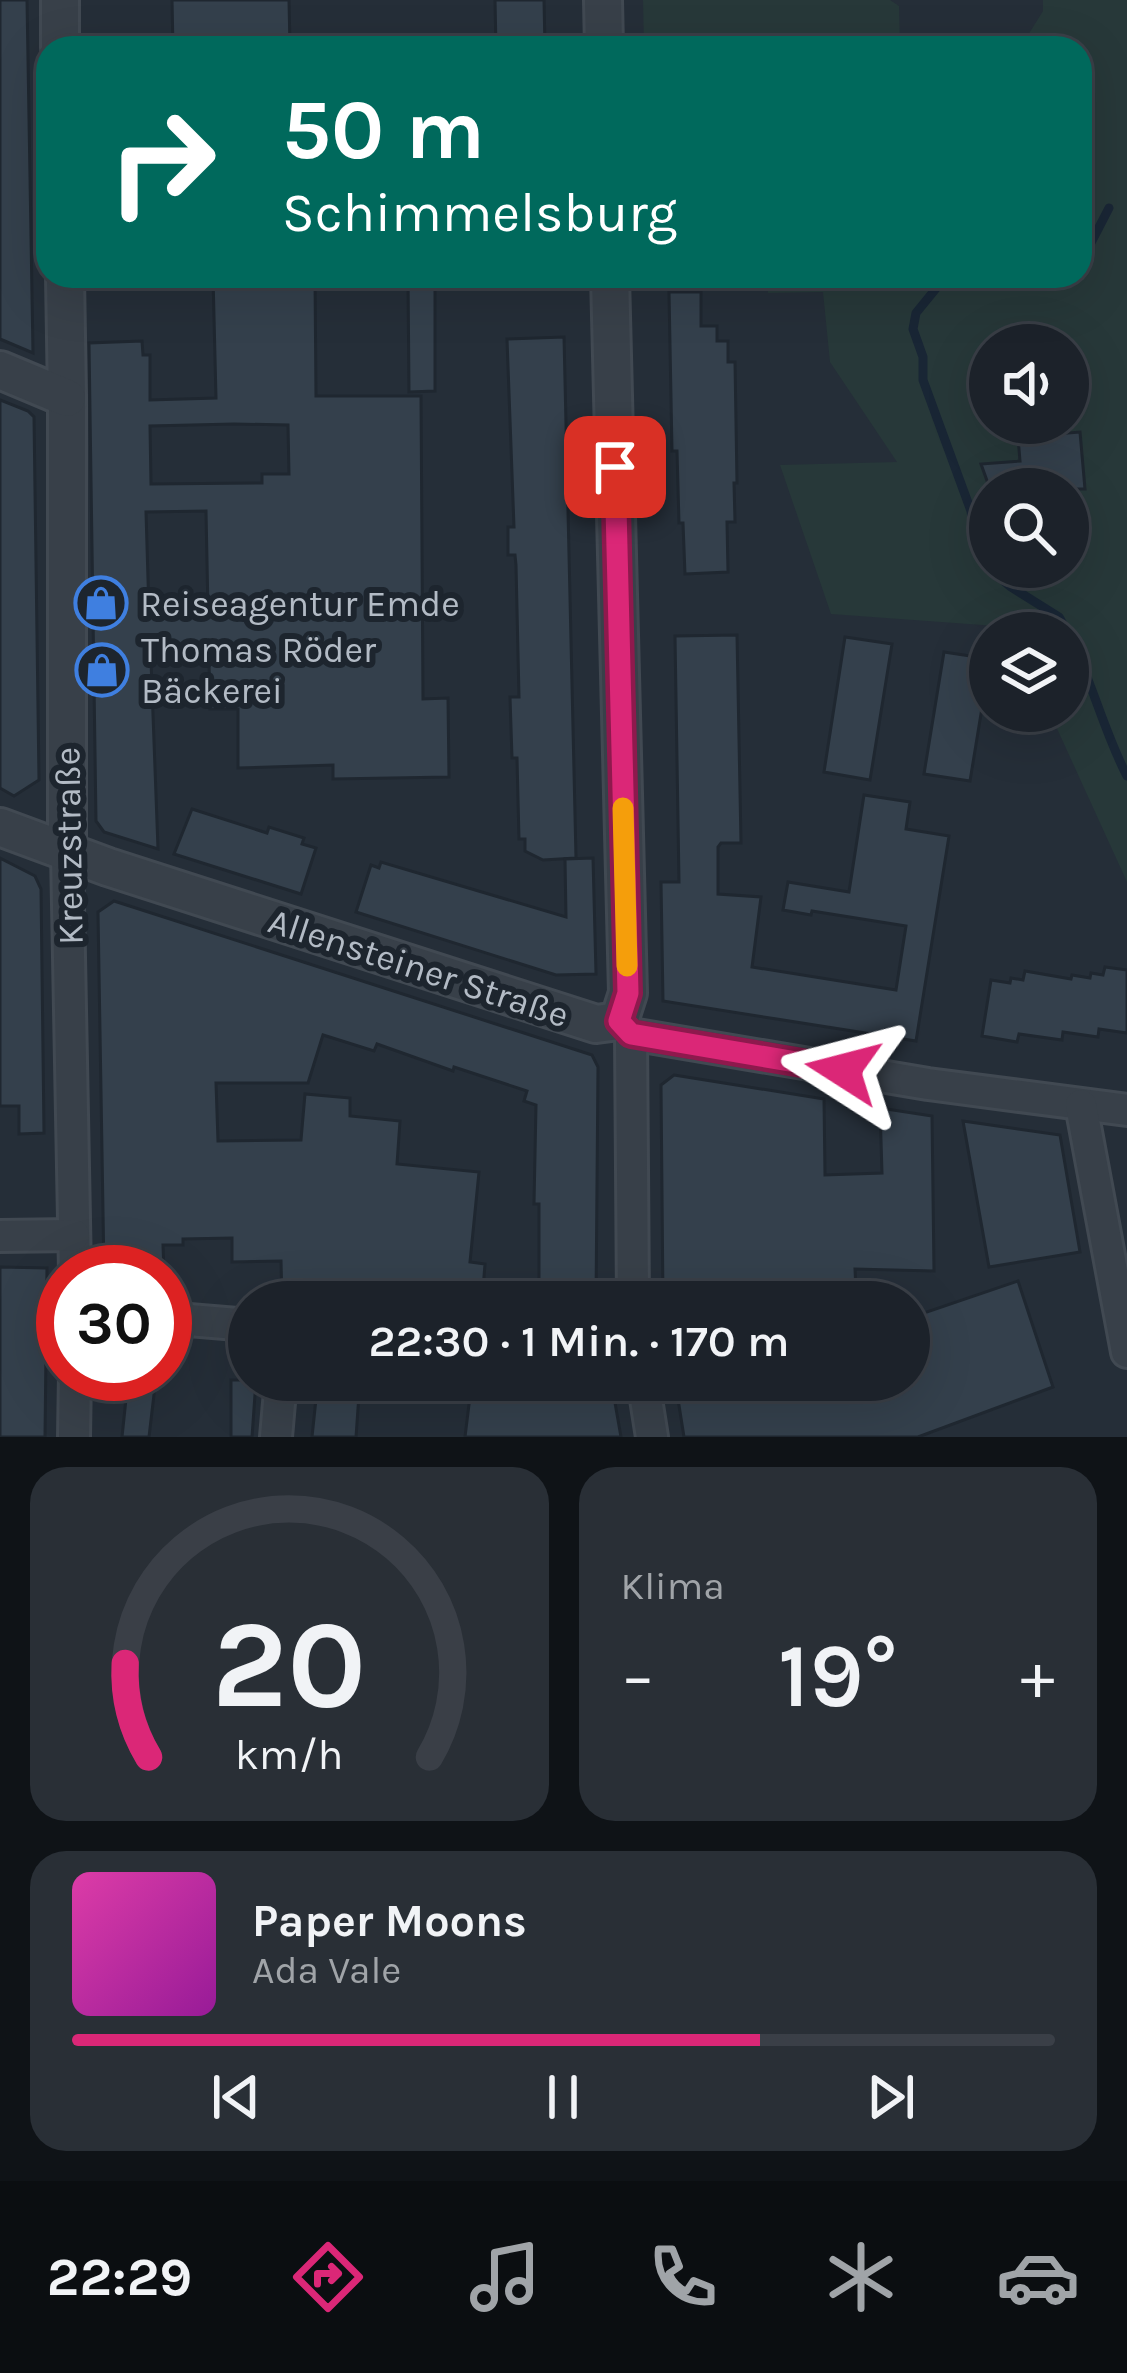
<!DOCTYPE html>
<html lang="de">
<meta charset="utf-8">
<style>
body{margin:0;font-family:Karla,sans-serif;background:#292f36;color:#f1f3f6;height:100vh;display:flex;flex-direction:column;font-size:45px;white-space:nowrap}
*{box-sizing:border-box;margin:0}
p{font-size:39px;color:#a0a4a8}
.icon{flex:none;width:66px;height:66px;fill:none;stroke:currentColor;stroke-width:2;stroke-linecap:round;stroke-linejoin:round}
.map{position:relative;height:1437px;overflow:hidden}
.sheet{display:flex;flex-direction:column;gap:30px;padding:30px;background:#0f1317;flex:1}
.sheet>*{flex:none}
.top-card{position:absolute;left:36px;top:36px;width:1056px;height:252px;border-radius:36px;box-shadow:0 12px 48px #0002,0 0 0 3px #3a3f47;background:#00695c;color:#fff;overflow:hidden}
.tools{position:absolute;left:969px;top:324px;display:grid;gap:24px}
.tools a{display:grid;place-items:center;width:120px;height:120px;border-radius:50%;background:#1c222a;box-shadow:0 12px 48px #0002,0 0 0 3px #3a3f47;font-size:60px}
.speed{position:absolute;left:36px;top:1245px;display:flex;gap:24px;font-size:60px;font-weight:700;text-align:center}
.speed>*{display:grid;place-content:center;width:156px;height:156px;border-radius:50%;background:#1c222a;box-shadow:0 12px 48px #0002,0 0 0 3px #3a3f47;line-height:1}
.speed .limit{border:18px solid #d22;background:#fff;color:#111}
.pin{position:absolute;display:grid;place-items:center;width:102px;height:102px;color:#fff;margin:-51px;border-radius:24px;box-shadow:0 6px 18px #0006}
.me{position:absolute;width:132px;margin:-66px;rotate:279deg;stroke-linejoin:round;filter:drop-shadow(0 0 9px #0008)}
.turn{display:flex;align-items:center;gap:42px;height:252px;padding:0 48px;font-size:54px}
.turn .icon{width:156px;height:156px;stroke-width:2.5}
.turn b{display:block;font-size:84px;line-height:102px}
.big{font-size:90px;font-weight:600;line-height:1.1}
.sheet .card{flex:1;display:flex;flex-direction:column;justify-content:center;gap:18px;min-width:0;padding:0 42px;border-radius:36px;background:#292f36}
.sheet .dial{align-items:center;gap:0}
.dial svg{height:312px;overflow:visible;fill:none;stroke:#3a3f47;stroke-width:7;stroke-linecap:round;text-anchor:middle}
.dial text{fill:#f1f3f6;stroke:none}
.song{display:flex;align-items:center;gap:36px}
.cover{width:144px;height:144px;border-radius:18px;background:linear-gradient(135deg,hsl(320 70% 55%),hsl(300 70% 35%))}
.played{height:12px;border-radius:6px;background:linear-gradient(90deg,#db2777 70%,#3a3f47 70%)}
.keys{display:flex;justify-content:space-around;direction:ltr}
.heat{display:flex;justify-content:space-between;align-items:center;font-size:66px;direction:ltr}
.sheet .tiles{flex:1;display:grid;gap:30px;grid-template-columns:1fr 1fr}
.card:last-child{grid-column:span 2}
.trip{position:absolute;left:228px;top:1281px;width:702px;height:120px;border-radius:60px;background:#1c222a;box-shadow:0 12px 48px #0002,0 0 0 3px #3a3f47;font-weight:600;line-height:120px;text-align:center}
.tabs{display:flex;height:192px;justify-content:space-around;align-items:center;background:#0b0e11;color:#a0a4a8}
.tabs .icon{width:84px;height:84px}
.tabs .on{color:#db2777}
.tabs b{font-size:54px;color:#f1f3f6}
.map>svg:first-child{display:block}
</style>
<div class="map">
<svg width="1127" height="1437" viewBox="0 0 1127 1437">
<rect width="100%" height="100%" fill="#252e38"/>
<g fill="#273839" fill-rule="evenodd">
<path d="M 643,0 L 890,0 L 899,6 L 900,48 L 644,48 Z"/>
<path d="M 1043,0 L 1127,0 L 1127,882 L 1049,711 L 1068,711 L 1068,633 L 1013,633 L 1010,627 L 831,614 L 780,465 L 897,462 L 830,362 L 823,292 L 768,293 L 768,276 L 1080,276 L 1080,48 L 1020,48 L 1043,11 ZM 990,345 L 1068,345 L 1068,423 L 990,423 ZM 990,489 L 1068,489 L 1068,567 L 990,567 Z"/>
</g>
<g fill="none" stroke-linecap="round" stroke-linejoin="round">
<g stroke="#192635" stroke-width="9">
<path d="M 1080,264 L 1109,208"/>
<path d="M 963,276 L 938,286 L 916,313 L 913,329 L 923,357 L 923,380 L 971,511 L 974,531 L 987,567 L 1011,587 L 1059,617 L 1068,633"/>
<path d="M 1068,634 C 1092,680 1103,730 1127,776"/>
</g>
</g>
<g fill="#34404c" stroke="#1f2730" stroke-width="3" fill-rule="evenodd">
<path d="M 0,0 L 27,0 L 33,353 L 0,339 Z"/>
<path d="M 172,0 L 289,0 L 290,48 L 173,48 Z"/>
<path d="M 495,0 L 544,0 L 545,48 L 496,48 Z"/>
<path d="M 213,276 L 315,276 L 316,396 L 421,396 L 423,699 L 448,698 L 449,777 L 333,779 L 333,765 L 238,768 L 238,709 L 210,709 L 209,661 L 151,661 L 158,849 L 104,832 L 96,821 L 89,343 L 142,341 L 143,355 L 150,355 L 150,400 L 216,398 ZM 234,424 L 288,425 L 289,474 L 262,474 L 262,483 L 151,484 L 150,426 ZM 206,511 L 208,611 L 149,612 L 146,512 Z"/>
<path d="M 408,276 L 435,276 L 435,391 L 409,392 Z"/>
<path d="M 669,292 L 701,292 L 701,326 L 717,326 L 717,341 L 728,341 L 728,362 L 735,362 L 737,483 L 734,483 L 735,522 L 727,522 L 728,572 L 685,574 L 683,523 L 679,523 L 677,451 L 672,451 Z"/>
<path d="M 564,337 L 576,858 L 543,860 L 525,851 L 525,839 L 519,839 L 517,758 L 512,758 L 510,697 L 519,697 L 516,565 L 515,555 L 508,555 L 508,527 L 514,527 L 507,339 Z"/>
<path d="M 0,400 L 28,411 L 34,417 L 39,780 L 14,796 L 0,788 Z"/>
<path d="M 1080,432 L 1085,489 L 990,489 L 981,464 L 1020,461 L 1018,437 Z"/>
<path d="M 737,635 L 741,843 L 721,843 L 718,847 L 718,894 L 761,897 L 752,967 L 896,990 L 906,926 L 812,911 L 811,915 L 783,910 L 788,882 L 849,892 L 864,795 L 910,802 L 906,829 L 949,836 L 916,1041 L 663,1001 L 661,882 L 679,882 L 675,636 Z"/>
<path d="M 845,637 L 892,644 L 870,780 L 824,772 Z"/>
<path d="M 944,652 L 990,659 L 970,781 L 924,774 Z"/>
<path d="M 192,809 L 267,833 L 269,827 L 304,838 L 302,844 L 316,848 L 301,894 L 174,854 Z"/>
<path d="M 0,858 L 35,876 L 41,889 L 44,1133 L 19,1134 L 19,1106 L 0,1106 Z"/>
<path d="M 593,858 L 596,974 L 556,975 L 356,912 L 371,865 L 379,868 L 381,862 L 566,917 L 565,859 Z"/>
<path d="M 114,901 L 592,1055 L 598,1067 L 596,1302 L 539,1302 L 539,1204 L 534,1204 L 536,1105 L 524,1101 L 527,1091 L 454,1067 L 453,1071 L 377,1044 L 374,1051 L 323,1035 L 308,1083 L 216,1083 L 218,1141 L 301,1140 L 305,1094 L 350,1098 L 350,1116 L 400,1121 L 397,1164 L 479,1172 L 470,1262 L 485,1264 L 482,1302 L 282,1302 L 281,1261 L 232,1262 L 232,1238 L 183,1239 L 183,1245 L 163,1245 L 164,1272 L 104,1272 L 98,912 Z"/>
<path d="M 1105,967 L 1127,970 L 1127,1033 L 1099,1029 L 1098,1037 L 1063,1032 L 1062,1040 L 1019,1034 L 1017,1042 L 982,1036 L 991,980 L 1010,983 L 1011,978 L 1023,980 L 1025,971 L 1071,979 L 1072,975 L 1090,978 L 1091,973 L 1103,975 Z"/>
<path d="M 674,1075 L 824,1099 L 825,1175 L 882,1173 L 880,1108 L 932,1116 L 934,1271 L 855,1269 L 856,1291 L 734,1294 L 736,1302 L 663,1302 L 661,1085 Z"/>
<path d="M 963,1121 L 1060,1135 L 1080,1252 L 989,1267 Z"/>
<path d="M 0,1267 L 47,1268 L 45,1437 L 0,1437 Z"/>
<path d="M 1018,1281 L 1053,1387 L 918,1437 L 684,1437 L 675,1380 L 909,1380 L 909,1318 Z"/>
<path d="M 106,1374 L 148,1374 L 148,1386 L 155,1386 L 149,1437 L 122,1437 L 126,1399 L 106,1399 Z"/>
<path d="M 231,1380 L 256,1380 L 252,1437 L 231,1437 Z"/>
<path d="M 318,1380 L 360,1380 L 356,1437 L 312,1437 Z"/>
<path d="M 472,1380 L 611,1380 L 621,1437 L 465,1437 Z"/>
</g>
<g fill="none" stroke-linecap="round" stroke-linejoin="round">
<g stroke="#414952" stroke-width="36">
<g id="minor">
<path d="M 67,852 L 75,1272"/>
<path d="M 619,1021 L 631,1034 L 928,1084 L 1127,1110"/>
<path d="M 631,1034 L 633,1302"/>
<path d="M 1081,1105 L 1127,1352"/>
<path d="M 0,1236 L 74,1235"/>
<path d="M 165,1318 L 249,1325"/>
<path d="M 643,1380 L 652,1437"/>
<path d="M 74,1437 L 75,1374"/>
<path d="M 276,1437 L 281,1380"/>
</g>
</g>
<g stroke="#414952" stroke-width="42">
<g id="tertiary">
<path d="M 60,0 L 60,48"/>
<path d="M 603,0 L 604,48"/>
<path d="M 65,276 L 67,398 L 67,852"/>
<path d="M 0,370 L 67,398"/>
<path d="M 0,827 L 108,867 L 596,1024 L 619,1021 L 628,993 L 610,276"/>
</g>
</g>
<use href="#minor" stroke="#384049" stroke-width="30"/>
<use href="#tertiary" stroke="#384049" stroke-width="36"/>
</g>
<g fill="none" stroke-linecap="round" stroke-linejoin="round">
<g stroke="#8e194d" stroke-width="30">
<path id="route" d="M 615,467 L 628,993 L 619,1021 L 631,1034 L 843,1070"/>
</g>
<use href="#route" stroke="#db2777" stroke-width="21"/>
<path stroke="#f59e0b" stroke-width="21" d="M 623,808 L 627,966"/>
</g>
<defs>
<g id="shop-ring" transform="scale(2.7)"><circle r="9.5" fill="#1d252e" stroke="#3f7fe0" stroke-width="1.5"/><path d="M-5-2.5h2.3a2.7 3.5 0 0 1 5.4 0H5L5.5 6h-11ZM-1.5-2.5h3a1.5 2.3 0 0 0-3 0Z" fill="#3f7fe0"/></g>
</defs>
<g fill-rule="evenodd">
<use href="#shop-ring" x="101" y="603"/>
<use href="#shop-ring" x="102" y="670"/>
</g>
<g text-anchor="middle" stroke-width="12" stroke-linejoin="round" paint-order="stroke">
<g font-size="36" fill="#b3bbc5" stroke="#1d252e" text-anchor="start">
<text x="140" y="616">Reiseagentur Emde</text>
<text x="141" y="662">Thomas Röder<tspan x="141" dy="41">Bäckerei</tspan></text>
</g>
<g font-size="36" fill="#b3bbc5" stroke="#1d252e">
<text transform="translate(68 846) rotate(-91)" y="13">Kreuzstraße</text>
<text transform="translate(419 967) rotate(18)" y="13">Allensteiner Straße</text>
</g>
</g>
</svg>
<div class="tools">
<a><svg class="icon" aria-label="sound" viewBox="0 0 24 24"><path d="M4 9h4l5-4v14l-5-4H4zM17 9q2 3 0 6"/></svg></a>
<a><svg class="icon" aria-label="search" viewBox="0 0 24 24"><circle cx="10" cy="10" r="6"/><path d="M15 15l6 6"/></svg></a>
<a><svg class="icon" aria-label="layers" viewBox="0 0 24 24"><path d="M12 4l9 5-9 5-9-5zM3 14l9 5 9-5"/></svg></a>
</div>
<div class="speed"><div class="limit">30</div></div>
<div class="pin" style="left:615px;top:467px;background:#d93025"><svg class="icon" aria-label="arrive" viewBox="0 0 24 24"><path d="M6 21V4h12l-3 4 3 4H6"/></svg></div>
<svg class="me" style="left:843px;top:1070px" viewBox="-20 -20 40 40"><path d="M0-17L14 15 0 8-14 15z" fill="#db2777" stroke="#fff" stroke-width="4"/></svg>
<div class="trip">22:30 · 1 Min. · 170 m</div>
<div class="top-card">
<div class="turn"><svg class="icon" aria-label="right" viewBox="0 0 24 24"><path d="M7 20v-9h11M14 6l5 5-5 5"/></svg><div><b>50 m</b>Schimmelsburg</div></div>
</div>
</div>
<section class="sheet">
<div class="tiles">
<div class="card dial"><svg viewBox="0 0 100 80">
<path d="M14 69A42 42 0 1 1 86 69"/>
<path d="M14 69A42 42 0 0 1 8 45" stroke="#db2777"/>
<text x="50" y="56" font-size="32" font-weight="700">20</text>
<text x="50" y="72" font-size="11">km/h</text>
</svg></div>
<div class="card"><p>Klima</p>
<div class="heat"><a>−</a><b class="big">19°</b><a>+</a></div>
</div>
<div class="card">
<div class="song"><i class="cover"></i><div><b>Paper Moons</b><p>Ada Vale</p></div></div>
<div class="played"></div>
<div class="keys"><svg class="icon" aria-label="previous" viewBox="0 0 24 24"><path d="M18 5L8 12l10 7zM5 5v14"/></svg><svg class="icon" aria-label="pause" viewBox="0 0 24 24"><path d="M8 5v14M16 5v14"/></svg><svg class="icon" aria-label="next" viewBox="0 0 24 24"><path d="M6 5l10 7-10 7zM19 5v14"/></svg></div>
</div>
</div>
</section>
<nav class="tabs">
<b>22:29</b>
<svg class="icon on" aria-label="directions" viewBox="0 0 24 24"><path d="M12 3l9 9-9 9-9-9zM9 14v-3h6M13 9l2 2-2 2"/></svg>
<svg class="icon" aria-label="music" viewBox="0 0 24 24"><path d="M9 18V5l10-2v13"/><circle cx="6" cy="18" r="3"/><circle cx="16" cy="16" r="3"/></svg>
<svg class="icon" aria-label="phone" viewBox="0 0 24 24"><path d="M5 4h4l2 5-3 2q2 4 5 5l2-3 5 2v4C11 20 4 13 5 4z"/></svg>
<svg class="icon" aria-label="climate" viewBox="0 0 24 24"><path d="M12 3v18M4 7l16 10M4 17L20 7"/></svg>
<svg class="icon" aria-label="car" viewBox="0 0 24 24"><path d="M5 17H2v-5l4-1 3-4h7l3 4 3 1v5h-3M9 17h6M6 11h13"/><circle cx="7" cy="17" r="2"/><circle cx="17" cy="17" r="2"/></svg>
</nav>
